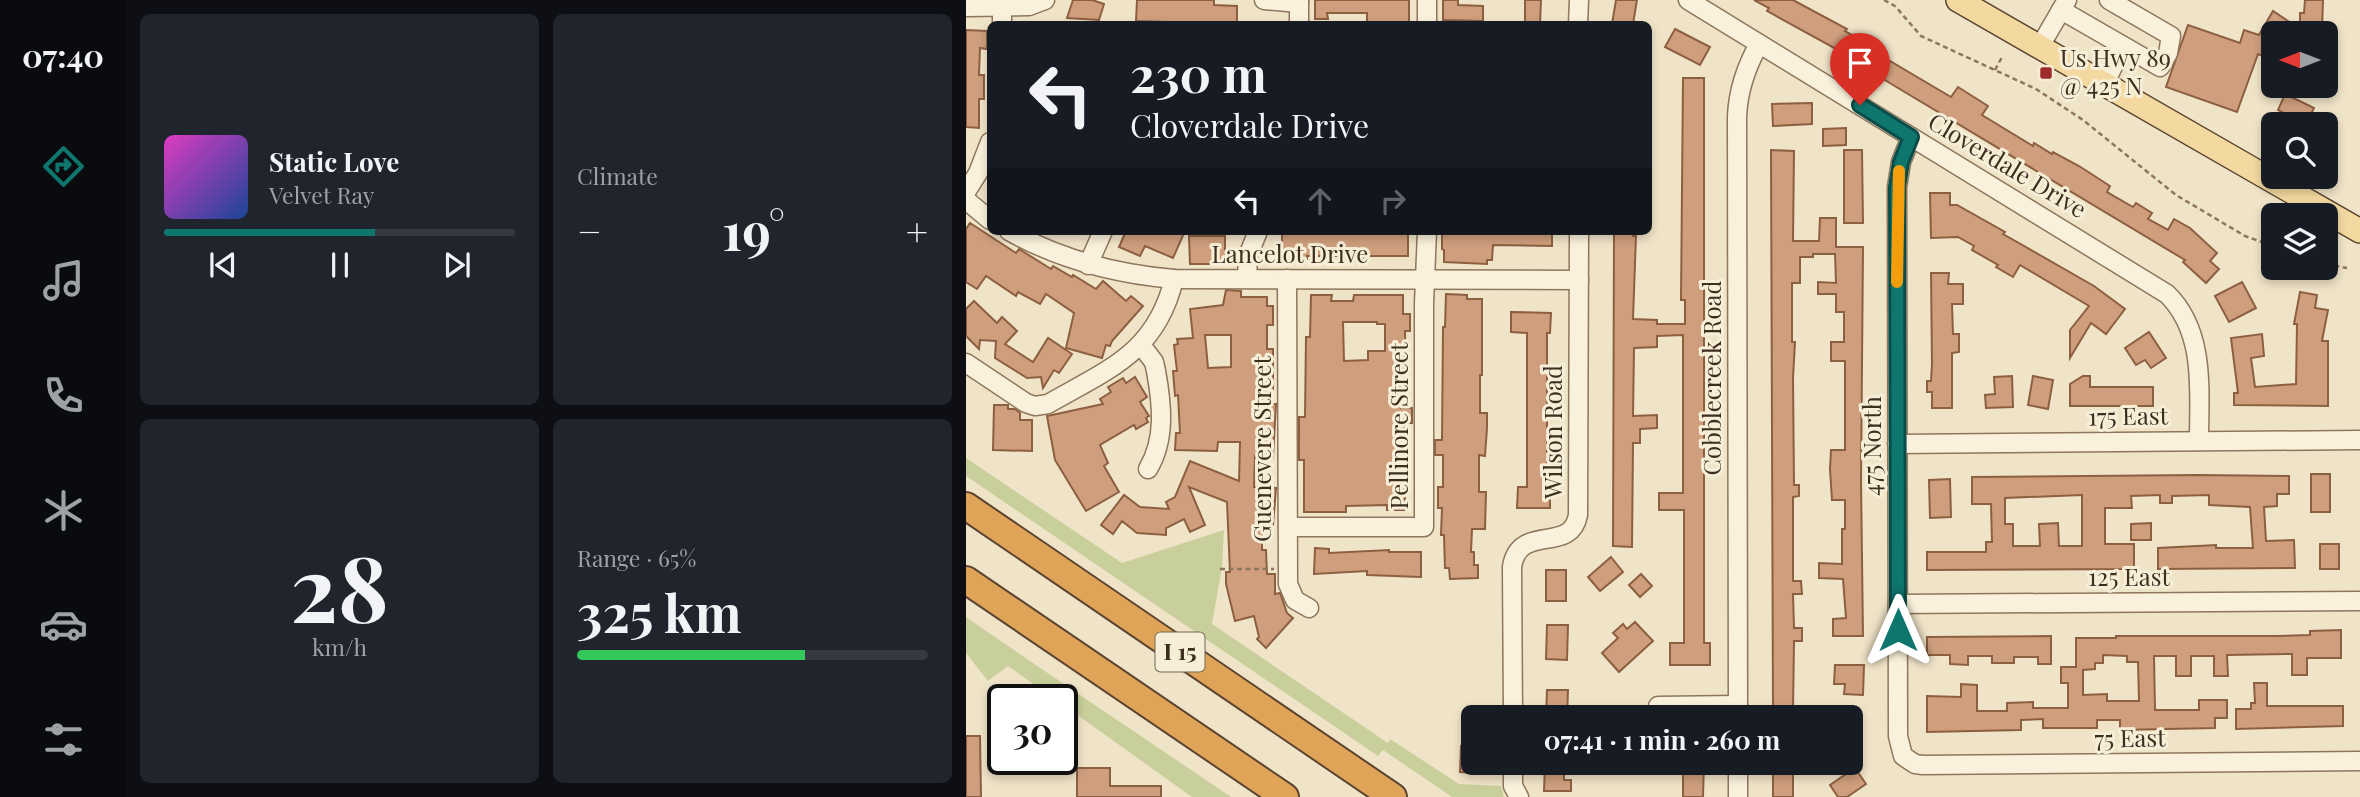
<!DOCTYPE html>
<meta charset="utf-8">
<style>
body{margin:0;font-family:"Playfair Display",serif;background:#20242c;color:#f1f3f6;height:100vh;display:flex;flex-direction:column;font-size:26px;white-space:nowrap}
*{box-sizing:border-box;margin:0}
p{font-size:23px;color:#9ea1a6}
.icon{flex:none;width:38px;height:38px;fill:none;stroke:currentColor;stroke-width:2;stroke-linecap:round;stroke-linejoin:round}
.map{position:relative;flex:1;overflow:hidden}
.panel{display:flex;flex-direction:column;gap:14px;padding:14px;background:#0d0f14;width:840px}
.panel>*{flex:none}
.guide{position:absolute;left:21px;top:21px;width:665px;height:214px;border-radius:10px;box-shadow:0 4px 10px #0003;background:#171b24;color:#f1f3f6;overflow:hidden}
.needle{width:46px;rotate:270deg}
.buttons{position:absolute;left:1295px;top:21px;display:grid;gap:14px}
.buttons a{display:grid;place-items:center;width:77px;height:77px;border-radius:10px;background:#171b24;box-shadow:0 4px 10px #0003;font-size:35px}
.speed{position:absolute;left:21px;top:684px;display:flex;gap:14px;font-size:35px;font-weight:700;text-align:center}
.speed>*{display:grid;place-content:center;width:91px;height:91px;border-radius:50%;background:#171b24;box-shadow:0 4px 10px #0003;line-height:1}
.speed .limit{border:4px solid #111;border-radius:10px;background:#fff;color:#111}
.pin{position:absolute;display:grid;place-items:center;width:60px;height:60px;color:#fff;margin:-72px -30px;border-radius:50% 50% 50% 0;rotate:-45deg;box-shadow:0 0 7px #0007}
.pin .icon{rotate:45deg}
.me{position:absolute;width:77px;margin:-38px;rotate:0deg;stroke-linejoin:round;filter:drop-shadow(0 0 5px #0008)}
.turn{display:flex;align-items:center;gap:24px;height:147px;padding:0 28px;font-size:32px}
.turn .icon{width:91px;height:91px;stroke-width:2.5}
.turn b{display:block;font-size:49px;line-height:60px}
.lanes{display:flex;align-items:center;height:66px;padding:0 28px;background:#0003;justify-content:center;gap:35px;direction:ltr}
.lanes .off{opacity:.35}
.big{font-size:52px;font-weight:700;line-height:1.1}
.panel .card{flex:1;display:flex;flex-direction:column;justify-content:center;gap:10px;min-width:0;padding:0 24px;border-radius:10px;background:#20242c}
.panel .dial{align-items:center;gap:0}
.dial b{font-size:91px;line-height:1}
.song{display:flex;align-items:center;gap:21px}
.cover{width:84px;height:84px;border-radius:10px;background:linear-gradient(135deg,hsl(310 70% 55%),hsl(220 70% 35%))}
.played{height:7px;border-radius:4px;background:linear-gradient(90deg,#0f766e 60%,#363941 60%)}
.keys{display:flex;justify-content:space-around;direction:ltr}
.heat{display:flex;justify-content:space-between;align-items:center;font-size:38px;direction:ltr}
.charge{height:10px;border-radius:5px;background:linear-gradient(90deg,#34c759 65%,#363941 0)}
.panel .tiles{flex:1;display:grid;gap:14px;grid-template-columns:repeat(2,1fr)}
.trip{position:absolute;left:495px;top:705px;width:402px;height:70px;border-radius:10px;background:#171b24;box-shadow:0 4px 10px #0003;font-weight:700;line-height:70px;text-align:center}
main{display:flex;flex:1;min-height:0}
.tab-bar{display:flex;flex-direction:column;width:126px;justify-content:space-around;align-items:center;background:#090b0e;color:#9ea1a6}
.tab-bar .icon{width:49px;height:49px}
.tab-bar .on{color:#0f766e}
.tab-bar b{font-size:32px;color:#f1f3f6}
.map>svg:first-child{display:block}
</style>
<main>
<nav class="tab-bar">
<b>07:40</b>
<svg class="icon on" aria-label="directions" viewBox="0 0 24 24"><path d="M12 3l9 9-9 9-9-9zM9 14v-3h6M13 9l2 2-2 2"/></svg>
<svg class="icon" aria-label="music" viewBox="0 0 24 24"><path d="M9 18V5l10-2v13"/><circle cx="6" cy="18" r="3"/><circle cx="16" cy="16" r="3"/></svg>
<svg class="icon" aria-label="phone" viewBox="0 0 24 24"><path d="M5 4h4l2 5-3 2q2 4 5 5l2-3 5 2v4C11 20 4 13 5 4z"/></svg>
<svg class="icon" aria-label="climate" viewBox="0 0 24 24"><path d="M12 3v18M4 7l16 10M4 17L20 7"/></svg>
<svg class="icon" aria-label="car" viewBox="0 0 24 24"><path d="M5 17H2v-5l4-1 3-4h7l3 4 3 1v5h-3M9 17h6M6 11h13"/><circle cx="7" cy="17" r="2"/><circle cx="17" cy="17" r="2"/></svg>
<svg class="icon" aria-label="filters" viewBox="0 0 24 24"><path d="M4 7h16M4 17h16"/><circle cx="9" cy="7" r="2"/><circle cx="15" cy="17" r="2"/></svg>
</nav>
<section class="panel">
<div class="tiles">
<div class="card">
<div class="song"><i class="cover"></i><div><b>Static Love</b><p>Velvet Ray</p></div></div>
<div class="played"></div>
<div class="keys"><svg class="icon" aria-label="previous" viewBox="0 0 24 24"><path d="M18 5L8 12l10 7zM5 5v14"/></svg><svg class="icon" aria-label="pause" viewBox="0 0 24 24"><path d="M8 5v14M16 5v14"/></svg><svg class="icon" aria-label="next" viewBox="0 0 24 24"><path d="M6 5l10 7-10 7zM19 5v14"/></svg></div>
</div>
<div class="card"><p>Climate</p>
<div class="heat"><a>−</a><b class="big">19°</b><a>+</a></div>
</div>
<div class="card dial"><b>28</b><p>km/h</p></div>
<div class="card"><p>Range · 65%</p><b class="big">325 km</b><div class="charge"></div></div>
</div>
</section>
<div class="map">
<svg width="1394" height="797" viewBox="0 0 1394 797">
<rect width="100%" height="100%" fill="#f0e4c8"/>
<g fill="#c9cf9b">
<path d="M 0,458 L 156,563 L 258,530 L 256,567 L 246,624 L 422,743 L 424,739 L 493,784 L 535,786 L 538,797 L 486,797 L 417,750 L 412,756 L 0,476 Z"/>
<path d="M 0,617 C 88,678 177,737 265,797 L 226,797 L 96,704 L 96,700 L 90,700 L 42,666 L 22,681 L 0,653 Z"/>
</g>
<g fill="#cf9f7d" stroke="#8d5f41" stroke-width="2" fill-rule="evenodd">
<path d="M 107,0 L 126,0 L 138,4 L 133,20 L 101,18 Z"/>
<path d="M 171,0 L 248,0 L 248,5 L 271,6 L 271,24 L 200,24 L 201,22 L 170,21 Z"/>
<path d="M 349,0 L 443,0 L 443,24 L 401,24 L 401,13 L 361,13 L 362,19 L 349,19 Z"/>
<path d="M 477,0 L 492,0 L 492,5 L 517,6 L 517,21 L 477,20 Z"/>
<path d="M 559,0 L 575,0 L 574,24 L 559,24 Z"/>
<path d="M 650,0 L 671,0 L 667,24 L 646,24 Z"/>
<path d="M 788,0 L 827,0 L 881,29 L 879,31 L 893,39 L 892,42 L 985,97 L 992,87 L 1022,106 L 1016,115 L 1067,146 L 1068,143 L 1086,154 L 1087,152 L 1113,166 L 1144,186 L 1141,192 L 1167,207 L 1170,203 L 1186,213 L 1182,219 L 1202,230 L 1208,219 L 1224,228 L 1251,253 L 1244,261 L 1253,269 L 1240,283 L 1217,262 L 1219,260 L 932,88 L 891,63 L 892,61 L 801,11 L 803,8 Z"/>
<path d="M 1339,0 L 1357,0 L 1356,32 L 1307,33 L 1307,60 L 1292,54 L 1271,112 L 1200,87 L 1222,25 L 1274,43 L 1278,30 L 1293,35 L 1307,11 L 1334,29 L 1334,13 L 1338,13 Z"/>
<path d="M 709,29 L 744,47 L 734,65 L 699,47 Z"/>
<path d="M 0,30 L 21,31 L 21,49 L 14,48 L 13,75 L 18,75 L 18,99 L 13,99 L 13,128 L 0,127 Z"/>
<path d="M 717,78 L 738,78 L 738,643 L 744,643 L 744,665 L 704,665 L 704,643 L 718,643 L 718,510 L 693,510 L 693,493 L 717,493 L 717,335 L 691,336 L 691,347 L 668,348 L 667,416 L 691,415 L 691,428 L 674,429 L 674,443 L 667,443 L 666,547 L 647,546 L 648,231 L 667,231 L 667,236 L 670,236 L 667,319 L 691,320 L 691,324 L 719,324 L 719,300 L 715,300 Z"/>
<path d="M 1319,94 L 1348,108 L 1340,124 L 1312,110 Z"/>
<path d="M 846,103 L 846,124 L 807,126 L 806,104 Z"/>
<path d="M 880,128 L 880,145 L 857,146 L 857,129 Z"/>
<path d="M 805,150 L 828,151 L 827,241 L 853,241 L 854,218 L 870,218 L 870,247 L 897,247 L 895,481 L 897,636 L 867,636 L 867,619 L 880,618 L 877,579 L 853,578 L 853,563 L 876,564 L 876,529 L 879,529 L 879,500 L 866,500 L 864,469 L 865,450 L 879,450 L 879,361 L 865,361 L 865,342 L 878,342 L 878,312 L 870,312 L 870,294 L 852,294 L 852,282 L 870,283 L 869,254 L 847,254 L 847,257 L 834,257 L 834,283 L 826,283 L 826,342 L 829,342 L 827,378 L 828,485 L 833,485 L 833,496 L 827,497 L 827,581 L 835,581 L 836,594 L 827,594 L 828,628 L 836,628 L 836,641 L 828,641 L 827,711 L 807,711 Z"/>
<path d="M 878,150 L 896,150 L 897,223 L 878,223 Z"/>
<path d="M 964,193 L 984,193 L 984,205 L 991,205 L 1039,232 L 1037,234 L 1128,286 L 1159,309 L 1140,334 L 1125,323 L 1104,358 L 1104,330 L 1123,306 L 1054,265 L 1047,277 L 1030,267 L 1032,265 L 1006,250 L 1008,246 L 992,237 L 965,238 Z"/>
<path d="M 4,223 L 50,253 L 53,249 L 85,269 L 87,266 L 106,277 L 107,275 L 130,289 L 137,281 L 160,301 L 165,296 L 177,306 L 146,341 L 144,346 L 140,345 L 136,358 L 100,348 L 108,313 L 80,294 L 74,304 L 52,292 L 50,296 L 20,276 L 11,289 L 0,282 L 0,229 Z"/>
<path d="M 160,231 L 219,231 L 207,258 L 179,246 L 174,256 L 153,247 Z"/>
<path d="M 316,231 L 442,233 L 442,256 L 398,256 L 398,260 L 373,261 L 373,256 L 341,256 L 341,259 L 316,258 Z"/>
<path d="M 476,231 L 586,231 L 586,246 L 527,245 L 526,260 L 521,260 L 521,264 L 478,262 L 478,250 L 476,249 Z"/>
<path d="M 223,236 L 259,236 L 259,264 L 224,264 Z"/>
<path d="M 965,273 L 983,273 L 982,284 L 997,284 L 997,304 L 986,304 L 987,334 L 993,334 L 993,352 L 986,353 L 986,408 L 966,408 L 966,392 L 961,392 L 961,381 L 965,381 L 966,364 Z"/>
<path d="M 1276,282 L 1290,308 L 1263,322 L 1249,296 Z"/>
<path d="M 260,290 L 275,291 L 275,297 L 301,297 L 301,306 L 307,306 L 307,325 L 301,325 L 301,349 L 307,349 L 307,404 L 310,404 L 307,457 L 289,456 L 288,487 L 310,488 L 307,525 L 296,525 L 296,550 L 300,550 L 301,574 L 309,574 L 309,594 L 314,593 L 321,613 L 327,618 L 300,648 L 291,639 L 293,637 L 288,616 L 269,621 L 260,584 L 260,572 L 264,572 L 261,502 L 223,487 L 239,525 L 224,532 L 218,519 L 200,528 L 200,535 L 171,533 L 156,521 L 147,534 L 135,525 L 158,495 L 174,507 L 203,509 L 200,502 L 209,497 L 224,461 L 273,481 L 274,442 L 252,442 L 251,451 L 209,450 L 210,433 L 214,433 L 212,395 L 209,396 L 207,371 L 211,371 L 208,345 L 212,344 L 211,339 L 227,338 L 224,309 L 257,305 ZM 239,335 L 265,335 L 265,367 L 242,368 Z"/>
<path d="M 1334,292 L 1351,295 L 1349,308 L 1362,310 L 1356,341 L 1362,341 L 1362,406 L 1268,405 L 1268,393 L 1272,393 L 1265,338 L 1296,334 L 1298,356 L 1285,358 L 1289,387 L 1330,384 L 1331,324 L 1328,324 Z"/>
<path d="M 480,294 L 501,295 L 501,299 L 516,299 L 516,375 L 514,375 L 514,413 L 521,413 L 521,428 L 519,456 L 513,455 L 513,492 L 520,492 L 519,529 L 506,529 L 505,552 L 508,552 L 508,565 L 512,565 L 512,578 L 484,579 L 483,568 L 479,568 L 478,535 L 475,535 L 476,508 L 472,508 L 472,487 L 477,487 L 477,455 L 469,455 L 469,440 L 476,440 L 477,327 L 479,327 Z"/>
<path d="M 345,295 L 366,295 L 365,301 L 387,301 L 388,295 L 437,295 L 437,314 L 444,314 L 444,331 L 439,331 L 440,376 L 434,376 L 435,408 L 446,408 L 446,423 L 438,423 L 439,510 L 421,510 L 421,505 L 380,506 L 380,512 L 338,512 L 338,460 L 333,460 L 333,417 L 339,417 L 340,337 L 344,337 ZM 377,322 L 411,322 L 411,324 L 419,324 L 419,351 L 402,351 L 402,360 L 378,361 Z"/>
<path d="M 8,301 L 31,323 L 36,317 L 51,331 L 39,344 L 67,362 L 82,338 L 106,354 L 93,373 L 88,370 L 77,388 L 75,377 L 61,378 L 29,358 L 30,341 L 14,340 L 13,349 L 0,336 L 0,309 Z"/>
<path d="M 545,312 L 585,313 L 584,333 L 581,333 L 581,484 L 584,484 L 584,508 L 551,508 L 552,487 L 561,487 L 561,333 L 545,332 Z"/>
<path d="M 1183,332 L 1200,358 L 1185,368 L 1179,360 L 1170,365 L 1159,348 Z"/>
<path d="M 1046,376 L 1047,407 L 1020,408 L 1019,395 L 1029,394 L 1028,377 Z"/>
<path d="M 1067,376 L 1087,380 L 1082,409 L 1062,405 Z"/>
<path d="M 1117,376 L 1124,376 L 1124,387 L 1187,387 L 1187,406 L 1104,406 L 1104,384 Z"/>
<path d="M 169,377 L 181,397 L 174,402 L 183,416 L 180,418 L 182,422 L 170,429 L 168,425 L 134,445 L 142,463 L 138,466 L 153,492 L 120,511 L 89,460 L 81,416 L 137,404 L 134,399 L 145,392 L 142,387 L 157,378 L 160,383 Z"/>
<path d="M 28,405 L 42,405 L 42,409 L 49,409 L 54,413 L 54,420 L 66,420 L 66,451 L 27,450 Z"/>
<rect x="1345" y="474" width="19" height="38"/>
<path d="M 1231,475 L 1323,476 L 1323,494 L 1311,494 L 1311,506 L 1298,507 L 1300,541 L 1328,540 L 1329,568 L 1192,569 L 1192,548 L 1250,545 L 1250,548 L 1287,548 L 1284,507 L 1243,505 L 1243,495 L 1206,496 L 1206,503 L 1194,503 L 1194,495 L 1165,496 L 1166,508 L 1139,508 L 1139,544 L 1168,544 L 1168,569 L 961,570 L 961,552 L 1020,552 L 1020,542 L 1026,542 L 1025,504 L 1006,504 L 1006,477 ZM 1116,495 L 1116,546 L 1093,546 L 1092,523 L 1073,524 L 1074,546 L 1047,546 L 1047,524 L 1039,524 L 1039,498 Z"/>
<path d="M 984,479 L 985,517 L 964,518 L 963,480 Z"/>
<path d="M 1185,523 L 1185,540 L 1165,540 L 1165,524 Z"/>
<rect x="1354" y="544" width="19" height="25"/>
<path d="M 349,548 L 363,549 L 363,553 L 423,550 L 423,552 L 455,552 L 455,577 L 401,575 L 401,571 L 348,574 Z"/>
<path d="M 645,557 L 657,572 L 634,591 L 622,577 Z"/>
<rect x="580" y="570" width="20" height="31"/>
<path d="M 675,574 L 686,586 L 674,597 L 663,585 Z"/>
<path d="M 669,622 L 687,641 L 653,672 L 636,653 L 652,638 L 647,633 L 657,624 L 661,629 Z"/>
<path d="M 581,625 L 602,625 L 601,660 L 580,659 Z"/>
<path d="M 1375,630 L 1375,658 L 1341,658 L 1341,675 L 1326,675 L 1326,654 L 1261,655 L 1262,676 L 1248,676 L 1248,656 L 1225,656 L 1225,676 L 1210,676 L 1210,656 L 1188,656 L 1189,710 L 1233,710 L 1233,700 L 1261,700 L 1261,718 L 1249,718 L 1249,728 L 1154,730 L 1154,720 L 1131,720 L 1131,728 L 1077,728 L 1077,719 L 1055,720 L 1055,730 L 961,732 L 961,696 L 995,697 L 995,684 L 1011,685 L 1011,711 L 1041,711 L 1041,703 L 1067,702 L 1067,708 L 1102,708 L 1102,683 L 1095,683 L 1095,667 L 1110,667 L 1110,638 L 1150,638 L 1150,636 L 1309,636 L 1344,635 L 1344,631 ZM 1137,655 L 1161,656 L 1161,662 L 1172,662 L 1173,701 L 1141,701 L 1141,694 L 1117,695 L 1117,670 L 1129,669 L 1129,663 L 1137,663 Z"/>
<path d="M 1085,636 L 1085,664 L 1072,664 L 1072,657 L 1048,657 L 1048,663 L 1026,663 L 1026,656 L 1002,656 L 1002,665 L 984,664 L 984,655 L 961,655 L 961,637 Z"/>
<path d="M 869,665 L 898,665 L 897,695 L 878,694 L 879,684 L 868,684 Z"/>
<path d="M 1288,683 L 1301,683 L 1301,706 L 1377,706 L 1377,726 L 1270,729 L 1270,709 L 1285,709 L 1285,703 L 1289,703 Z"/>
<path d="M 581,690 L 602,690 L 601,718 L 580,718 Z"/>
<path d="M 0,736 L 14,736 L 15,797 L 0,797 Z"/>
<path d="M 495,746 L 508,746 L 508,773 L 494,772 Z"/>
<path d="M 579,763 L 598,763 L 598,780 L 605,780 L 605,791 L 578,791 Z"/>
<path d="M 717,763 L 738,763 L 737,797 L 717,797 Z"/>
<path d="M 111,768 L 144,768 L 144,786 L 195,786 L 195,797 L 111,797 Z"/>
<path d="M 889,768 L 900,784 L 881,797 L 872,797 L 864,785 Z"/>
<rect x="807" y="771" width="20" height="26"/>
</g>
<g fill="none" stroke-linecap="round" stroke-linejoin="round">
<g stroke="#8d765c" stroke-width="21">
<g id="minor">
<path d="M 298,0 L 333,3"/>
<path d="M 333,0 L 333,24"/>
<path d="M 722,0 L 1201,294 C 1240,332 1233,391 1233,441"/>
<path d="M 36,6 L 36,24"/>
<path d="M 0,7 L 63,6 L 79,0"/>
<path d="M 1095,10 L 1194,67 L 1202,53 L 1205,36 L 1143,0"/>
<path d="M 461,24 L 461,0"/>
<path d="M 612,24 L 613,0"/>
<path d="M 1073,48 L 1101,0"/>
<path d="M 1138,85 L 1157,46"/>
<path d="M 945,137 L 935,162 L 931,187 L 932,736 L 937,756 L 949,764 L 957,765 L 1394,761"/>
<path d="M 0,192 L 12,173 L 24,142"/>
<path d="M 0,200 L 24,220"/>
<path d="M 43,231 C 95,260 149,274 208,279 L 613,280"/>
<path d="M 122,265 L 137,231"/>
<path d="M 281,278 L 282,256 L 292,231"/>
<path d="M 321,279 L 322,584 L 329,600 L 343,608"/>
<path d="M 175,345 L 188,362 L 190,371 C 196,404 200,439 182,469"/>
<path d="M 0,363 L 60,403 L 69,406 L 82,404 C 143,369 190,353 208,279"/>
<path d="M 931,444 L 1394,440"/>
<path d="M 322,527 L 458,527 L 458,304 L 461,231"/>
<path d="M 932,604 L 1394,601"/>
<path d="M 692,706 L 772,705"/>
<path d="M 547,718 L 546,567 C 553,522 605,555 612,515 L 613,231"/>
<path d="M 772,718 L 771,117 C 772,90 780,67 793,44"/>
<path d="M 547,763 L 547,786 L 553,797"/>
<path d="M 772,763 L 772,797"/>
</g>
</g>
<g stroke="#5b4430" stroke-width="26">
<path id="major" d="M 992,0 L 1394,231"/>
</g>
<g stroke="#5b4430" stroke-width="30">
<g id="highway">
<path d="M 0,506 L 427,797"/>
<path d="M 0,580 L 319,797"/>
</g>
</g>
<g stroke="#8d765c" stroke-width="2.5" stroke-dasharray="5 3.5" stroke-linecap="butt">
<path d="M 918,0 L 929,6 L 955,36 L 1070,89 L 1117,120 L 1210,195 L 1279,236 L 1307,246"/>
<path d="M 1029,70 L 1036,57"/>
<path d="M 1360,264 L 1381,268"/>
<path d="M 254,569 L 308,569"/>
</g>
<use href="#minor" stroke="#faf1dc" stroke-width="18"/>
<use href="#major" stroke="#f3d9a0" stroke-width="23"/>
<use href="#highway" stroke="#e0a458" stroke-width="26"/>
</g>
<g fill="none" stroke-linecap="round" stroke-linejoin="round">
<g stroke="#0a4d48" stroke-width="18">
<path id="route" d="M 894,105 L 945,137 L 935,162 L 931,187 L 932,630"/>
</g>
<use href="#route" stroke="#0f766e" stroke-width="12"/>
<path stroke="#f59e0b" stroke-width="12" d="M 931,282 L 933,171"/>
</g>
<rect fill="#9e2a2b" stroke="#f7eed8" stroke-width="2.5" x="1073" y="66" width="14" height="14" rx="3.5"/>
<g text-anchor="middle" stroke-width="6" stroke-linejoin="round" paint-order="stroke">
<rect fill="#f7eed8" stroke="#756857" stroke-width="2" x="189.5" y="632.5" width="49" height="39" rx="5"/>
<g font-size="23" font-weight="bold" fill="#3d2e20">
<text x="214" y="660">I 15</text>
</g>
<g font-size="24" fill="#3d2e20" stroke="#f7eed8" text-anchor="start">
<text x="1094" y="67">Us Hwy 89<tspan x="1094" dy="28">@ 425 N</tspan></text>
</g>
<g font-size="24" fill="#3d2e20" stroke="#f7eed8">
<text transform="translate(1041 166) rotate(31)" y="8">Cloverdale Drive</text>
<text x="324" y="263">Lancelot Drive</text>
<text transform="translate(747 378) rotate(-90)" y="8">Cobblecreek Road</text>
<text transform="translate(1162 417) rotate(-1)" y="8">175 East</text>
<text transform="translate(434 426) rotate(-90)" y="8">Pellinore Street</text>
<text transform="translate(588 432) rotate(-90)" y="8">Wilson Road</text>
<text transform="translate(907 446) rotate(-90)" y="8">475 North</text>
<text transform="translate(297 449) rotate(-90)" y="8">Guenevere Street</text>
<text x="1163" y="586">125 East</text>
<text transform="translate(1164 739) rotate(-1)" y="8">75 East</text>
</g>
</g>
</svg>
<div class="buttons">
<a><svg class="needle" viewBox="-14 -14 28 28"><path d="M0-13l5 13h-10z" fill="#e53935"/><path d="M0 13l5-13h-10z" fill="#9ea1a6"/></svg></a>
<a><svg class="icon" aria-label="search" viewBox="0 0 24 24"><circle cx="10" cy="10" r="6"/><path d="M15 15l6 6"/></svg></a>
<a><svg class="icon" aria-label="layers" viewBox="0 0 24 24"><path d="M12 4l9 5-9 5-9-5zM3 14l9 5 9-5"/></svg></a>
</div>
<div class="speed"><div class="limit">30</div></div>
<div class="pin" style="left:894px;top:105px;background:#d93025"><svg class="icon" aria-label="arrive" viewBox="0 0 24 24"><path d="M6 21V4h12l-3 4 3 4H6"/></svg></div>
<svg class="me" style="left:932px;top:630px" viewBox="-20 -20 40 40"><path d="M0-17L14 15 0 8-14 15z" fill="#0f766e" stroke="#fff" stroke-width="4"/></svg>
<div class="trip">07:41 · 1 min · 260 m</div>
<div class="guide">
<div class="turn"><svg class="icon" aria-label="left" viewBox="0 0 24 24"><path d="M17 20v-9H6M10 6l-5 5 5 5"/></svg><div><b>230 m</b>Cloverdale Drive</div></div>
<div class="lanes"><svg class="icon" aria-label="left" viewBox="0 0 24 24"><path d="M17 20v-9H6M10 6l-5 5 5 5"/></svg><svg class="icon off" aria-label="ahead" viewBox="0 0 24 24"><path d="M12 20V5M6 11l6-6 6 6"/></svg><svg class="icon off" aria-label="right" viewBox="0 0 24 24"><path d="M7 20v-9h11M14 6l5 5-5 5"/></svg></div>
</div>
</div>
</main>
